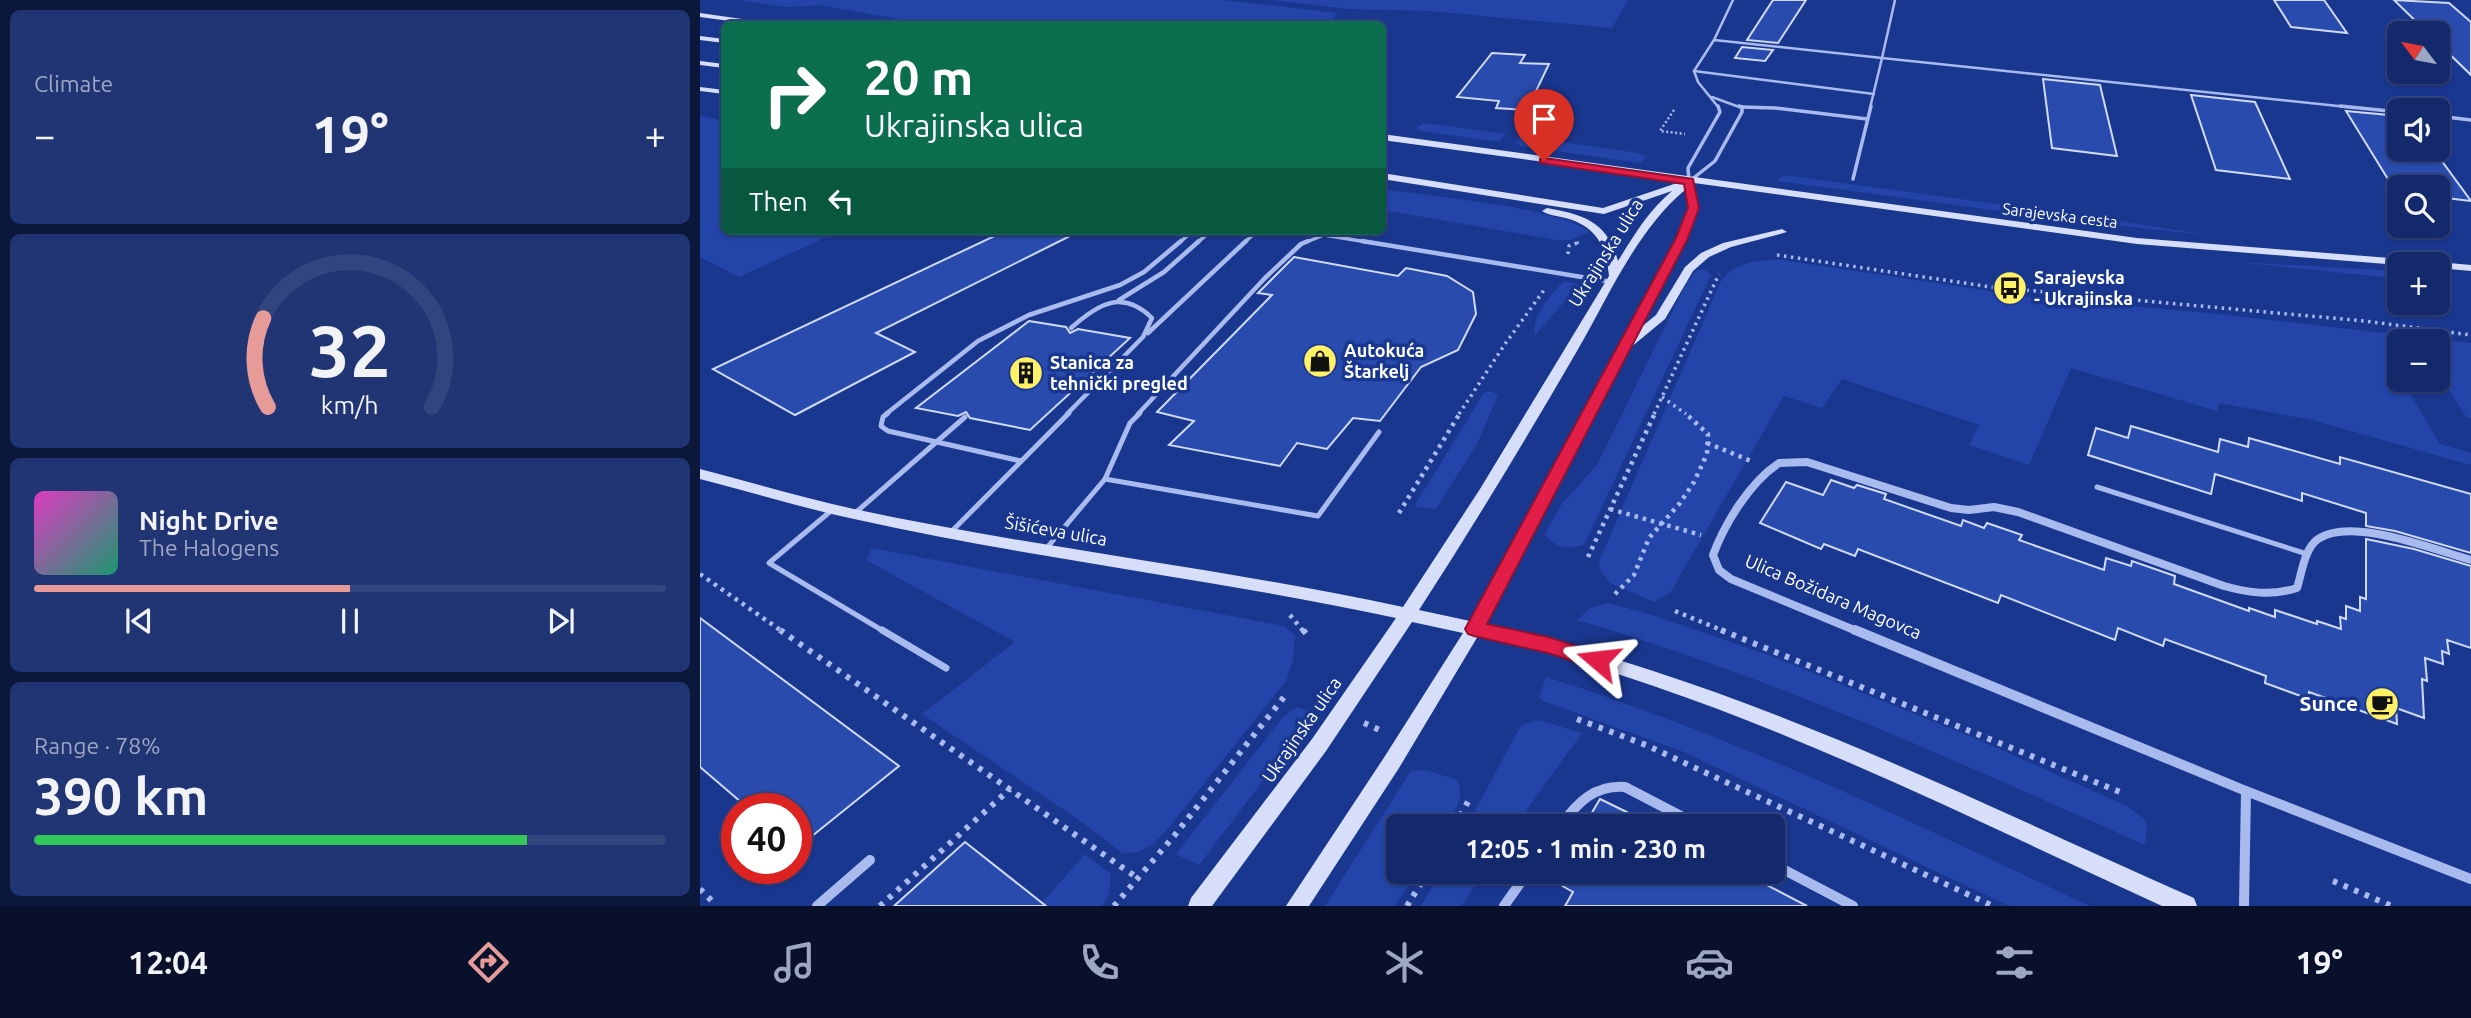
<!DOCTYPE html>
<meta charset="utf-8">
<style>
body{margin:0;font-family:Ubuntu,sans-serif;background:#213574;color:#f1f3f6;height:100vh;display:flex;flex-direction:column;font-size:26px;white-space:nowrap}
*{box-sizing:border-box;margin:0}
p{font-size:23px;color:#9da6c2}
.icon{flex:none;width:38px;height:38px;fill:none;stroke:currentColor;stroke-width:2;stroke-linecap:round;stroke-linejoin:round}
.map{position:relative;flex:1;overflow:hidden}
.details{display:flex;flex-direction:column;gap:10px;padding:10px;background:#0b173b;width:700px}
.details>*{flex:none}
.banner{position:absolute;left:21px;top:21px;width:665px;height:214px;border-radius:10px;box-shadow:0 2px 5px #0004,0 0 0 2px #33457f;background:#0b6e4f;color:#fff;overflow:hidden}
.needle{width:46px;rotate:302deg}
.tools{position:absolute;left:1687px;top:21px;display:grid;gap:14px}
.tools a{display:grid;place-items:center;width:63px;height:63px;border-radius:10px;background:#14296c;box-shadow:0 2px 5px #0004,0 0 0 2px #33457f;font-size:35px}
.speed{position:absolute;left:21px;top:793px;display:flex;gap:14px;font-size:35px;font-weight:700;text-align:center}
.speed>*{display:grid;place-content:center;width:91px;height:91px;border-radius:50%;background:#14296c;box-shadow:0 2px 5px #0004,0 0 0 2px #33457f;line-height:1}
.speed .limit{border:10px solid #d22;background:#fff;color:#111}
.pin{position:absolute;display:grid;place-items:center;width:60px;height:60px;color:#fff;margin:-72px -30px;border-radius:50% 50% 50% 0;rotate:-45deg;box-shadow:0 0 7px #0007}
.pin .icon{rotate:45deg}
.me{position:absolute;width:77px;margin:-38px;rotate:287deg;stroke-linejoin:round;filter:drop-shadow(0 0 5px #0008)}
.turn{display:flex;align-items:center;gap:24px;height:147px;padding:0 28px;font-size:32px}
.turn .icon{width:91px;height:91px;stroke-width:2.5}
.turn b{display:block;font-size:49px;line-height:60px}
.then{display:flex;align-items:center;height:66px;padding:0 28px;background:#0003;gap:14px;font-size:26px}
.big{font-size:52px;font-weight:700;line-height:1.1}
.details .tile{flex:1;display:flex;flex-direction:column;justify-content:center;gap:10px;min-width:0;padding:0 24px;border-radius:10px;background:#213574}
.details .dial{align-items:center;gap:0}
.dial svg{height:182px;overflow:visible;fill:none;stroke:#33457f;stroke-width:7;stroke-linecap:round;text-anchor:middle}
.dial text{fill:#f1f3f6;stroke:none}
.song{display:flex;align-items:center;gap:21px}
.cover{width:84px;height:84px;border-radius:10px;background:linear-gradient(135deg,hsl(310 70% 55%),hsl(160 70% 35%))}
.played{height:7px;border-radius:4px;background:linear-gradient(90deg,#e69b98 50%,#33457f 50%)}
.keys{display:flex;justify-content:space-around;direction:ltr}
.heat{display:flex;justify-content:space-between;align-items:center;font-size:38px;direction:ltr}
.charge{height:10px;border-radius:5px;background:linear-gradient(90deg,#34c759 78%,#33457f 0)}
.trip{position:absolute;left:686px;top:814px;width:399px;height:70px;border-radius:10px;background:#14296c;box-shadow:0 2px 5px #0004,0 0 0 2px #33457f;font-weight:700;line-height:70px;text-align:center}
.menu{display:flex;height:112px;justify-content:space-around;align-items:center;background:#08102b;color:#9da6c2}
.menu .icon{width:49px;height:49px}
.menu .on{color:#e69b98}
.menu b{font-size:32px;color:#f1f3f6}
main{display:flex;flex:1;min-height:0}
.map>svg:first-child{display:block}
</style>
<main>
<section class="details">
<div class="tile"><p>Climate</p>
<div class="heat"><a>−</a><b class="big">19°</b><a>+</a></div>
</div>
<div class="tile dial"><svg viewBox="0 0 100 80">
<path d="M14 69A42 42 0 1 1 86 69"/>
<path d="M14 69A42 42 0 0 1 12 30" stroke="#e69b98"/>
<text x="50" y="56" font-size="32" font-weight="700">32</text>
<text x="50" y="72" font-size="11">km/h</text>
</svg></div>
<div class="tile">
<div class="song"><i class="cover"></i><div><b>Night Drive</b><p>The Halogens</p></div></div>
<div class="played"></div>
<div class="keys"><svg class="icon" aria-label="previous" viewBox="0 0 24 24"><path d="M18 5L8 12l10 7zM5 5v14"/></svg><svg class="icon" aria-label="pause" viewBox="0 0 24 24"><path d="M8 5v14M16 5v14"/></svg><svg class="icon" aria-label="next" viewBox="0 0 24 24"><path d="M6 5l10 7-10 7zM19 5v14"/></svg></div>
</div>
<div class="tile"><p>Range · 78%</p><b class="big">390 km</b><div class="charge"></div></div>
</section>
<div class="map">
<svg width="1771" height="906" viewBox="0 0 1771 906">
<rect width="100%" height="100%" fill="#1a3790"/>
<g fill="#2345a9">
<path d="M 39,0 L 523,0 L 637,13 L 628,24 L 227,24 L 119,5 L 86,7 Z"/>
<path d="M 570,0 L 928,0 L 912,28 L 730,11 L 649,9 Z"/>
<path d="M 3,116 L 24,121 L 24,231 L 140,231 L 39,277 L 0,257 L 0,117 Z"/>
<path d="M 724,123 L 806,134 L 800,140 L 792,141 L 721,131 L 716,128 Z"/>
<path d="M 821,136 L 938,153 L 946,157 L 941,163 L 821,146 L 815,142 Z"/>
<path d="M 1083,175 L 1400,218 L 1513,236 L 1352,218 L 1078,181 Z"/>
<path d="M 682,189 C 727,196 859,207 889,232 L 869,240 L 857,240 L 683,210 Z"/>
<path d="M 1082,260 L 1330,297 L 1509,313 L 1771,343 L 1771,418 L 1767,418 L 1742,379 L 1738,379 L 1738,341 L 1699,341 L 1699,380 L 1702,380 L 1740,444 L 1771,453 L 1771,465 L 1612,420 L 1519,403 L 1517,411 L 1371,368 L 1329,465 L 1269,445 L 1279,425 L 1142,379 L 1122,408 L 1084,396 L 970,593 L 954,602 L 910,583 L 899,569 L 900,559 L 1021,281 C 1037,261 1058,260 1082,260 Z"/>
<path d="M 1536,262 L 1699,271 L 1699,279 L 1693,278 Z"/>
<path d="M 1003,269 L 1011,275 L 884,545 C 868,550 854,548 845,534 L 861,505 L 897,465 L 986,284 L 996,271 Z"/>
<path d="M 864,281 L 880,284 L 835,335 C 831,315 851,295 864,281 Z"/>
<path d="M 791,391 L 798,395 L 778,442 L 736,509 L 717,507 L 715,505 L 784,393 Z"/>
<path d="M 172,548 L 584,626 L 595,636 L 593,660 L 586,681 L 467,830 C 454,844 442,855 422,853 L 382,822 L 222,714 L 315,642 L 166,560 Z"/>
<path d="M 909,603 L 952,615 L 1071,656 L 1281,741 L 1429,807 L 1445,820 L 1447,827 L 1445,845 C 1258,762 1073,677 877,620 L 890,608 Z"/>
<path d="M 846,677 C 1034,736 1211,821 1389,906 L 1309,906 L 984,752 L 843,701 L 839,698 Z"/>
<path d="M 597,707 L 615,712 L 499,865 L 476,854 L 583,717 Z"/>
<path d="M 839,720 L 882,733 L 815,826 L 767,826 L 815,736 L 822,725 Z"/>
<path d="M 726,770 L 757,780 C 766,798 754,810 745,826 L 698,826 L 698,872 L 717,872 L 695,906 L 625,906 L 711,771 Z"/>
<path d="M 385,854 L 411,874 L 409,894 L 402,906 L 339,906 Z"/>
<path d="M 741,872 L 784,872 L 761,906 L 721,906 Z"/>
</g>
<g fill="#294bae" stroke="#cfdafa" stroke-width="2">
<path d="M 1073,0 L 1106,0 L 1078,43 L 1047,40 Z"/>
<path d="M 1574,0 L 1624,0 L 1647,33 L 1591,27 Z"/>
<path d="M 1694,0 L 1749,3 L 1771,22 L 1771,75 L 1738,43 L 1738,33 L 1728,33 Z"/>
<path d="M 1042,47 L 1073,50 L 1065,61 L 1035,58 Z"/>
<path d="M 792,53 L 825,55 L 820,63 L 849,64 L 827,110 L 796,108 L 799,101 L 757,97 Z"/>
<path d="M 1343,79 L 1400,85 L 1417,156 L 1352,148 Z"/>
<path d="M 1491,95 L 1555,102 L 1590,179 L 1516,170 Z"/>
<path d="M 1646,111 L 1699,116 L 1699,149 L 1733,149 L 1771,201 L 1738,197 L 1738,187 L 1699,187 L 1699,197 Z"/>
<path d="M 305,231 L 380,231 L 176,333 L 215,352 L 95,415 L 13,369 Z"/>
<path d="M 594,257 L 698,276 L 706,268 L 747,276 L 773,292 L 776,314 L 758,350 L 721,367 L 680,421 L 653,418 L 627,449 L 597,443 L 580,466 L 469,445 L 494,421 L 457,412 L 572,295 L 558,293 Z"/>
<path d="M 329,321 L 366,327 L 370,333 L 378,329 L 430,338 L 330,430 L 270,418 L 266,412 L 258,416 L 216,408 Z"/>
<path d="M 1431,426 L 1518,452 L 1520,439 L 1548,447 L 1549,438 L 1640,464 L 1640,457 L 1771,494 L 1771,553 L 1695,531 L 1666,526 L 1666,513 L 1602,493 L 1602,501 L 1515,474 L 1511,494 L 1388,455 L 1396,428 L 1428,438 Z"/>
<path d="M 1131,480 L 1154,488 L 1157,485 L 1186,494 L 1184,499 L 1261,526 L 1263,520 L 1284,528 L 1287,523 L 1322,535 L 1319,540 L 1404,570 L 1406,558 L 1431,566 L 1432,561 L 1475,576 L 1474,584 L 1549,611 L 1549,608 L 1575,617 L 1575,610 L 1617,624 L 1617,621 L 1641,629 L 1640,617 L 1646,619 L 1646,606 L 1660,611 L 1660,597 L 1666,599 L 1666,539 L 1714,549 L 1771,566 L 1771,648 L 1747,640 L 1749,654 L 1742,651 L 1743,664 L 1725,658 L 1727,681 L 1722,679 L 1724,718 L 1696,708 L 1697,724 L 1609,692 L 1609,699 L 1565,683 L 1566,676 L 1465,639 L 1463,646 L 1418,628 L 1415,640 L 1301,595 L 1298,603 L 1158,549 L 1155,556 L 1124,544 L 1121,549 L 1060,523 L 1086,482 L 1123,495 Z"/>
<path d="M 0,618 L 199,766 L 96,849 L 96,808 L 48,808 L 0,767 Z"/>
<path d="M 900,799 L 943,820 L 957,826 L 884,826 Z"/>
<path d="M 265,842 L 346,906 L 194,906 Z"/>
<path d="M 857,872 L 1042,872 L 1107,906 L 865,906 L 873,892 L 852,880 Z"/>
</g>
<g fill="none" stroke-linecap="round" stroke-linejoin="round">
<g stroke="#a9bbee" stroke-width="2.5" stroke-dasharray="2 2.5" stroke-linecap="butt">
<path d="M 974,110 L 960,131 L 985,134"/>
<path d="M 877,243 L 880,242"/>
</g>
<g stroke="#a9bbee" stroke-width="3.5" stroke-dasharray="2.5 4.5" stroke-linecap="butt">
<path d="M 868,254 L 869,246 L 880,242"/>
<path d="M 1077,255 L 1291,287 L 1665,321 L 1771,335"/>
<path d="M 962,397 L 986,414"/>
<path d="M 759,414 L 805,344 L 844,290"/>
<path d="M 954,414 L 1019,274"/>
</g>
<g stroke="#a9bbee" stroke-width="4.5" stroke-dasharray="3.5 5" stroke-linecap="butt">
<path d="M 1007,443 L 1051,461"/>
<path d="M 910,509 L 1001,535"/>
<path d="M 699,513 L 760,413"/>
<path d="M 888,557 L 955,413"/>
<path d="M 0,574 L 83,632"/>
<path d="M 915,594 L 934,575 L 949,538 L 980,503 L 994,482 L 1007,454 L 1008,434 L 985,413"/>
<path d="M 975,611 L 1026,632"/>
<path d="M 590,615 L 604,632"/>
</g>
<g stroke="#a9bbee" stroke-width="6" stroke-dasharray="4.5 7" stroke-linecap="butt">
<path d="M 80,630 L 439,879"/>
<path d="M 603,630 L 609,637"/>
<path d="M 1021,630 L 1420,792"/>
<path d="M 877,719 L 946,745 L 1293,906"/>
<path d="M 664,723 L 682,731"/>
<path d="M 755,826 L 771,796"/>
<path d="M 1633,881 L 1692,906"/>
<path d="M 0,889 L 12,901 L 10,906"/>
<path d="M 180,906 L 310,789"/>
<path d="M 414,906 L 474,836 L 588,692"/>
<path d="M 707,906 L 728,872"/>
</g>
<g stroke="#a9bbee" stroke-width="2.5">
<path d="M 1014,40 L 1182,58 L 1195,0"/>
<path d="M 994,71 L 1174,94"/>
<path d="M 1012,97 L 1042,108"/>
<path d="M 1042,107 L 1063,108"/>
<path d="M 1019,108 L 998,82 L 994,71 L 1014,40 L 1033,0"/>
<path d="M 1170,108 L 1182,58 L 1657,108"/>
</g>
<g stroke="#a9bbee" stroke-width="3.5">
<path d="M 1640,106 L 1699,112"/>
<path d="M 1042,107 L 1075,108 L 1167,119"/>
<path d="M 1738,116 L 1771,120"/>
<path d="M 1153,179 L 1171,106"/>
<path d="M 991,180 L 1015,161 L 1042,112 L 1042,107 L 1039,106"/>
<path d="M 989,181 L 988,168 L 1020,112 L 1018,106"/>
<path d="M 479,243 L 493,231"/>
<path d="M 497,243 L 511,231"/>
<path d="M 544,243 L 557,231"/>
<path d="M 604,243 L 624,235 L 673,243"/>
</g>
<g stroke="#a9bbee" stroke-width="4.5">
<path d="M 662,241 L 912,282"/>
<path d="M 419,300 L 464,272 L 499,241"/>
<path d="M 448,333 L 546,241"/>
<path d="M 186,414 L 278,341 L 329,315 L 420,285 L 444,272 L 481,241"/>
<path d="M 367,414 L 443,337 L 452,318 C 422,289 398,304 371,328"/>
<path d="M 438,414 L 565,278 L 601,244 L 608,241"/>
</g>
<g stroke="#a9bbee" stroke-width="5">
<path d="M 188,413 L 183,417 L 181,426 L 188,431 L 321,461"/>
<path d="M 405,479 L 430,423 L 440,413"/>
<path d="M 1397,487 L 1607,554"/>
<path d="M 132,510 L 69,563 L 185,632"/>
<path d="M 154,514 L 265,417"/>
<path d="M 250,533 L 369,413"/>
<path d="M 345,550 L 405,479 L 618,516 L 679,432"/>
</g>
<path stroke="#a9bbee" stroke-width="7" d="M 182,630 L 246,668"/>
<path stroke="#a9bbee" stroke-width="8" d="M 1159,632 L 1031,579 L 1019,570 L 1013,555 C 1025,523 1050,482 1079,463 L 1107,462 L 1251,508 L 1269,510 L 1294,507 L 1318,512 L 1524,586 C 1549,593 1571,596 1597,588 C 1602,573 1604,549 1618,539 C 1651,516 1735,550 1771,560"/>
<g stroke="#a9bbee" stroke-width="10">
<path d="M 1155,630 L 1546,791 L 1771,879"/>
<path d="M 860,826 C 878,802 894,785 925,787 L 1000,826"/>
<path d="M 1073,864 L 1153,906"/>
<path d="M 117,906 L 170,860"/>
<path d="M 804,906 L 828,872"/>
<path d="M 1544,906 L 1546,791"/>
</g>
<g fill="#d6defa" fill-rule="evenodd">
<path d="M 0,13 L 63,22 L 66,24 L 52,24 L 0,17 Z"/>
<path d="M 0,36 L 24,39 L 24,43 L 0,40 Z"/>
<path d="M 0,61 L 24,64 L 24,68 L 0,65 Z"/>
<path d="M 0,87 L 24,90 L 24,94 L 0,91 Z"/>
<path d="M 682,134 L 1437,238 L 1728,261 L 1733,264 L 1738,262 L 1771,265 L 1771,271 L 1738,268 L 1738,264 L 1699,265 L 1437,244 L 994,183 L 999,208 L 986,240 L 940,328 L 956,315 L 985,267 L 1001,253 L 1023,243 L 1082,229 L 1087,232 L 1031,247 L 1009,257 L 993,271 L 965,319 L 930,348 L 785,625 C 1033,678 1263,796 1494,898 L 1497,906 L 1462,906 C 1239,804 1019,690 778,636 L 699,768 L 609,906 L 586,906 L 685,756 L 763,633 L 712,622 L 626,751 L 512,906 L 488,906 L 491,898 L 612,739 L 696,618 C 516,579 333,559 154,519 C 102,508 51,492 0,479 L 0,469 C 51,482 103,498 154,509 C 336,548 522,568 703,607 L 780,489 L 909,276 C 906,248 898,228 869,219 C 860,216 850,216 842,211 L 847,208 C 884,215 907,221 918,261 C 934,235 949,210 972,191 L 904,214 L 682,179 L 682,173 L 903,208 L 983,181 L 682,140 ZM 986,189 L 989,208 L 976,240 L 770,621 L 719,610 C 774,525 826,439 877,351 C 909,296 936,231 986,189 Z"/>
</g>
</g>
<path fill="#e11d48" stroke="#92132f" stroke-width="2" d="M 844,158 L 993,179 L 999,208 L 987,240 L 787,624 L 848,637 L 905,655 L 908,660 L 905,666 L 898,669 L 848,653 L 774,636 L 768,634 L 765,629 L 975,240 L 988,208 L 984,184 L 840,163 L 840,159 Z"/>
<defs>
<g id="bus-disc" transform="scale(1.75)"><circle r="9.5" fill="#fff166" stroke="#1a3790"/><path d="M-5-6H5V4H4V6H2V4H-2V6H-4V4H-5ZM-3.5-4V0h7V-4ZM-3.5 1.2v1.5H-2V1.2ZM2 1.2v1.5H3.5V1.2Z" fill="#111"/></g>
<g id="shop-disc" transform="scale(1.75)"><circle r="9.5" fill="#fff166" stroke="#1a3790"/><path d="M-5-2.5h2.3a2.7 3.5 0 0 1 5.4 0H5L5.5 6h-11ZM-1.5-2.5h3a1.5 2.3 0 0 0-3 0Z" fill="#111"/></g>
<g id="building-disc" transform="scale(1.75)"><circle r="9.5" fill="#fff166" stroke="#1a3790"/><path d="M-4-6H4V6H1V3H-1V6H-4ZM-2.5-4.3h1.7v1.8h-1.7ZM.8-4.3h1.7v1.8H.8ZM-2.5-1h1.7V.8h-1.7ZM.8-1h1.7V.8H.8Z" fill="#111"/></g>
<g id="cafe-disc" transform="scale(1.75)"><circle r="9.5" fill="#fff166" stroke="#1a3790"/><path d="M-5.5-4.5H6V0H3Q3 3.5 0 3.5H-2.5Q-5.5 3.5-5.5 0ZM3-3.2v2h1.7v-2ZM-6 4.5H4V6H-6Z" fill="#111"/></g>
</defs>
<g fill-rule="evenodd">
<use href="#bus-disc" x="1310" y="288"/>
<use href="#shop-disc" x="620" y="361"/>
<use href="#building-disc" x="326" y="373"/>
<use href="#cafe-disc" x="1682" y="704"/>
</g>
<g text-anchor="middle" stroke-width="7" stroke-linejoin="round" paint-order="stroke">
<g font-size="16" fill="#fff" stroke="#1a3790">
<text transform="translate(1360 215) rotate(7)" y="6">Sarajevska cesta</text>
</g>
<g font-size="18" fill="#fff" stroke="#1a3790">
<text transform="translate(906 253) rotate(-58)" y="6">Ukrajinska ulica</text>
<text transform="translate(356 531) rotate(10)" y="6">Šišićeva ulica</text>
<text transform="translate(1133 597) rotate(23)" y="6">Ulica Božidara Magovca</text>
<text transform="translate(602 730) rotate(-55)" y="6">Ukrajinska ulica</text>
</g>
<g font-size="18" font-weight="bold" fill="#fff" stroke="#1a3790" text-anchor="start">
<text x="1334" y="284">Sarajevska<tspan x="1334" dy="21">- Ukrajinska</tspan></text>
<text x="644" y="357">Autokuća<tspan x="644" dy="21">Štarkelj</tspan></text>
<text x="350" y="369">Stanica za<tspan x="350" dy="21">tehnički pregled</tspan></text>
</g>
<g font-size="21" font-weight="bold" fill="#fff" stroke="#1a3790" text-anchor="end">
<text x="1658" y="711">Sunce</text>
</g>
</g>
</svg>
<div class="tools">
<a><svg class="needle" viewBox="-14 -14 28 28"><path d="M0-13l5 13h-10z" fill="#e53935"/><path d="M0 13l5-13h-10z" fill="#9da6c2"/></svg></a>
<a><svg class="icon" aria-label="sound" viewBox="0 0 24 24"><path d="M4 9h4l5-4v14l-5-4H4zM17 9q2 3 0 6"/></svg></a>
<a><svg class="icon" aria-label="search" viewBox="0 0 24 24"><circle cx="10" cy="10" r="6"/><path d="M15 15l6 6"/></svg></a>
<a>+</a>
<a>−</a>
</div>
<div class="speed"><div class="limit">40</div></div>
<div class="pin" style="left:844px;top:161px;background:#d93025"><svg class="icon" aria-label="arrive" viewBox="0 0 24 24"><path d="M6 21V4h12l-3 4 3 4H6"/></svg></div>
<svg class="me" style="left:898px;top:660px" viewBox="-20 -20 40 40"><path d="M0-17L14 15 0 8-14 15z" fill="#e11d48" stroke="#fff" stroke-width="4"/></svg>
<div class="trip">12:05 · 1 min · 230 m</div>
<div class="banner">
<div class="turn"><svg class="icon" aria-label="right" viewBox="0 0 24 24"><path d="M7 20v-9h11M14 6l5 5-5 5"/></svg><div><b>20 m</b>Ukrajinska ulica</div></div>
<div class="then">Then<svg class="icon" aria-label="left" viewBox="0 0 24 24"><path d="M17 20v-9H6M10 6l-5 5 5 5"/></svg></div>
</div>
</div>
</main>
<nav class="menu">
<b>12:04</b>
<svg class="icon on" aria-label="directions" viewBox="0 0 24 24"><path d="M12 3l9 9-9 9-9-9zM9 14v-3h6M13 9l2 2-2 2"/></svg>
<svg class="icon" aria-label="music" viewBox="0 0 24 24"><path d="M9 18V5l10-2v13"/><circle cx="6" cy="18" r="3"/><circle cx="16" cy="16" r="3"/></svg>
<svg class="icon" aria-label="phone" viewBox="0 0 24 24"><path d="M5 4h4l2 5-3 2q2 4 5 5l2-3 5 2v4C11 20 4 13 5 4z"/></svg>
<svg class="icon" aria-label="climate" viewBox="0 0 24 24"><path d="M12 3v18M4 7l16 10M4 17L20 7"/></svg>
<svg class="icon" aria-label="car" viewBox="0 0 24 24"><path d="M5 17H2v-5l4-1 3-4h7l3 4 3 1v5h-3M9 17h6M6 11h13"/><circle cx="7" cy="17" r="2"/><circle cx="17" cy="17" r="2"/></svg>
<svg class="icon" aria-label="filters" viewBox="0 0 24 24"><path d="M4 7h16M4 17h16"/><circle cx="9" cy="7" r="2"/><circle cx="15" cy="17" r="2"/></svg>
<b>19°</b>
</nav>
